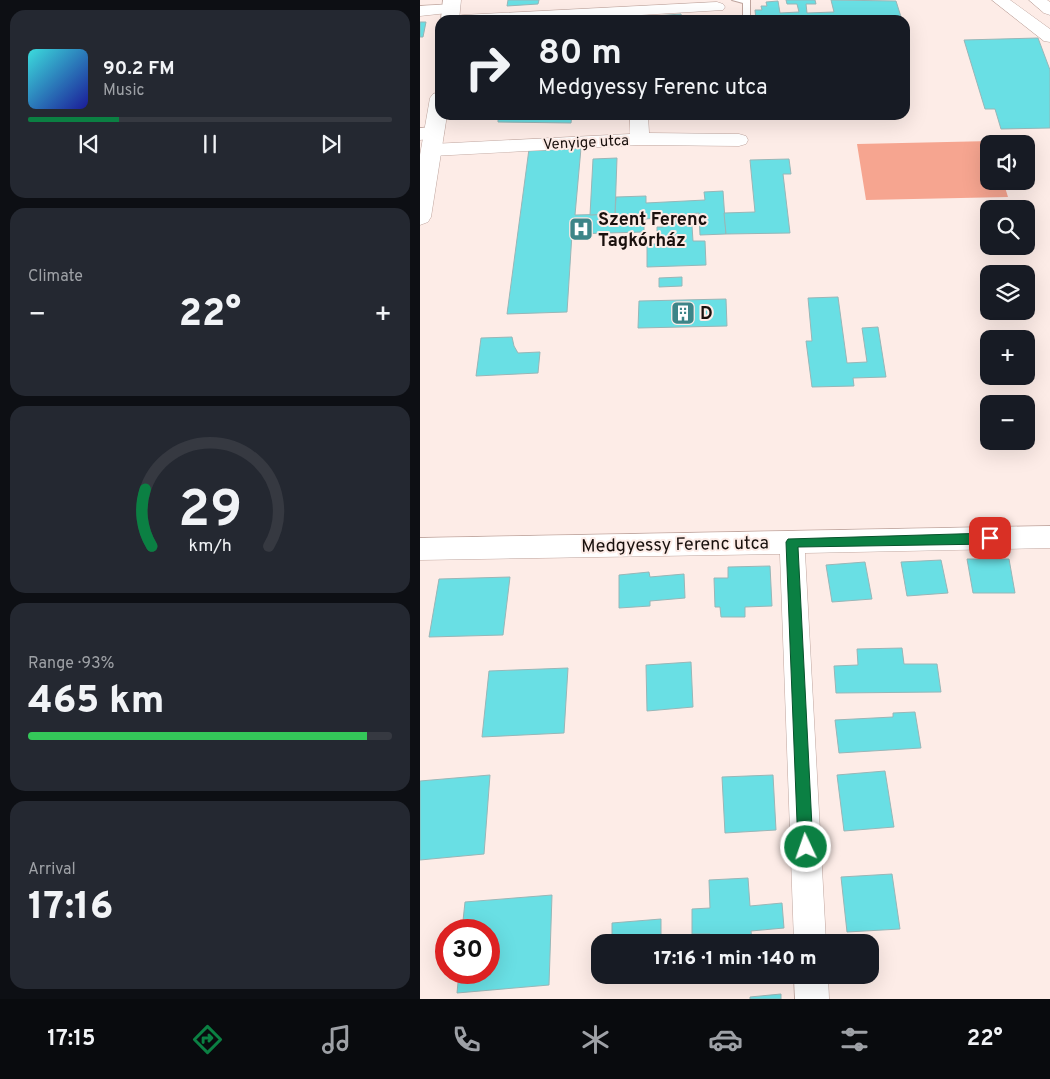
<!DOCTYPE html>
<meta charset="utf-8">
<style>
body{margin:0;font-family:Overpass,sans-serif;background:#242831;color:#f1f3f6;height:100vh;display:flex;flex-direction:column;font-size:19px;white-space:nowrap}
*{box-sizing:border-box;margin:0}
p{font-size:16px;color:#9ea1a6}
.icon{flex:none;width:28px;height:28px;fill:none;stroke:currentColor;stroke-width:2;stroke-linecap:round;stroke-linejoin:round}
.map{position:relative;flex:1;overflow:hidden}
.sheet{display:flex;flex-direction:column;gap:10px;padding:10px;background:#0d0f14;width:420px}
.sheet>*{flex:none}
.hud{position:absolute;left:15px;top:15px;width:475px;height:105px;border-radius:15px;box-shadow:0 5px 20px #0002;background:#171b24;color:#f1f3f6;overflow:hidden}
.tools{position:absolute;left:560px;top:135px;display:grid;gap:10px}
.tools a{display:grid;place-items:center;width:55px;height:55px;border-radius:10px;background:#171b24;box-shadow:0 5px 20px #0002;font-size:25px}
.speed{position:absolute;left:15px;top:919px;display:flex;gap:10px;font-size:25px;font-weight:700;text-align:center}
.speed>*{display:grid;place-content:center;width:65px;height:65px;border-radius:50%;background:#171b24;box-shadow:0 5px 20px #0002;line-height:1}
.speed .limit{border:8px solid #d22;background:#fff;color:#111}
.pin{position:absolute;display:grid;place-items:center;width:42px;height:42px;color:#fff;margin:-21px;border-radius:10px;box-shadow:0 2px 8px #0006}
.me{position:absolute;width:55px;margin:-28px;rotate:357deg;stroke-linejoin:round;filter:drop-shadow(0 0 4px #0008)}
.turn{display:flex;align-items:center;gap:18px;height:105px;padding:0 20px;font-size:22px}
.turn .icon{width:65px;height:65px;stroke-width:2.5}
.turn b{display:block;font-size:35px;line-height:42px}
.big{font-size:38px;font-weight:800;line-height:1.1}
.sheet .card{flex:1;display:flex;flex-direction:column;justify-content:center;gap:8px;min-width:0;padding:0 18px;border-radius:15px;background:#242831}
.sheet .dial{align-items:center;gap:0}
.dial svg{height:130px;overflow:visible;fill:none;stroke:#363941;stroke-width:7;stroke-linecap:round;text-anchor:middle}
.dial text{fill:#f1f3f6;stroke:none}
.song{display:flex;align-items:center;gap:15px}
.cover{width:60px;height:60px;border-radius:8px;background:linear-gradient(135deg,hsl(180 70% 55%),hsl(240 70% 35%))}
.played{height:5px;border-radius:2px;background:linear-gradient(90deg,#0b8043 25%,#363941 25%)}
.keys{display:flex;justify-content:space-around;direction:ltr}
.heat{display:flex;justify-content:space-between;align-items:center;font-size:28px;direction:ltr}
.charge{height:8px;border-radius:4px;background:linear-gradient(90deg,#34c759 93%,#363941 0)}
.trip{position:absolute;left:171px;top:934px;width:288px;height:50px;border-radius:15px;background:#171b24;box-shadow:0 5px 20px #0002;font-weight:800;line-height:50px;text-align:center}
.dock{display:flex;height:80px;justify-content:space-around;align-items:center;background:#090b0e;color:#9ea1a6}
.dock .icon{width:35px;height:35px}
.dock .active{color:#0b8043}
.dock b{font-size:22px;color:#f1f3f6}
main{display:flex;flex:1;min-height:0}
.map>svg:first-child{display:block}
</style>
<main>
<section class="sheet">
<div class="card">
<div class="song"><i class="cover"></i><div><b>90.2 FM</b><p>Music</p></div></div>
<div class="played"></div>
<div class="keys"><svg class="icon" aria-label="previous" viewBox="0 0 24 24"><path d="M18 5L8 12l10 7zM5 5v14"/></svg><svg class="icon" aria-label="pause" viewBox="0 0 24 24"><path d="M8 5v14M16 5v14"/></svg><svg class="icon" aria-label="next" viewBox="0 0 24 24"><path d="M6 5l10 7-10 7zM19 5v14"/></svg></div>
</div>
<div class="card"><p>Climate</p>
<div class="heat"><a>−</a><b class="big">22°</b><a>+</a></div>
</div>
<div class="card dial"><svg viewBox="0 0 100 80">
<path d="M14 69A42 42 0 1 1 86 69"/>
<path d="M14 69A42 42 0 0 1 10 34" stroke="#0b8043"/>
<text x="50" y="56" font-size="32" font-weight="700">29</text>
<text x="50" y="72" font-size="11">km/h</text>
</svg></div>
<div class="card"><p>Range · 93%</p><b class="big">465 km</b><div class="charge"></div></div>
<div class="card"><p>Arrival</p><b class="big">17:16</b></div>
</section>
<div class="map">
<svg width="630" height="999" viewBox="0 0 630 999">
<rect width="100%" height="100%" fill="#fdece7"/>
<path fill="#f6a590" d="M 572,141 L 572,144 L 569,144 L 569,181 L 583,181 L 588,197 L 446,200 L 437,144 Z"/>
<g fill="#69dfe4" stroke="#98b6b7">
<path d="M 88,0 L 119,0 L 118,4 L 87,6 Z"/>
<path d="M 366,0 L 395,0 L 396,4 L 386,4 L 387,13 L 414,12 L 411,0 L 476,1 L 482,20 L 336,20 L 335,10 L 342,10 L 341,6 L 347,6 L 346,2 L 358,1 L 360,13 L 379,12 L 377,4 L 367,4 Z"/>
<path d="M 261,14 L 262,20 L 235,20 L 235,16 Z"/>
<path d="M 218,17 L 218,20 L 177,20 Z"/>
<path d="M 0,22 L 6,22 L 3,37 L 0,37 Z"/>
<path d="M 618,38 L 630,70 L 630,128 L 581,129 L 575,109 L 565,109 L 544,40 Z"/>
<path d="M 78,115 L 152,115 L 151,123 L 78,122 Z"/>
<path d="M 161,148 L 155,215 L 195,214 L 196,197 L 226,196 L 226,203 L 285,200 L 284,192 L 303,191 L 306,234 L 280,235 L 279,213 L 267,214 L 267,226 L 272,226 L 273,241 L 285,241 L 286,265 L 227,267 L 227,244 L 237,244 L 237,227 L 243,227 L 243,218 L 224,219 L 224,232 L 152,234 L 147,312 L 87,314 L 109,149 Z"/>
<path d="M 197,158 L 195,214 L 170,215 L 173,159 Z"/>
<path d="M 369,159 L 371,174 L 363,174 L 370,233 L 306,234 L 304,213 L 335,212 L 330,160 Z"/>
<path d="M 262,277 L 262,286 L 239,287 L 239,278 Z"/>
<path d="M 418,297 L 427,363 L 447,362 L 442,328 L 458,327 L 466,377 L 433,378 L 434,386 L 392,387 L 386,341 L 392,341 L 388,298 Z"/>
<path d="M 306,299 L 307,326 L 218,328 L 219,301 Z"/>
<path d="M 92,337 L 94,346 L 98,353 L 120,352 L 118,373 L 56,376 L 61,338 Z"/>
<path d="M 547,559 L 589,559 L 595,593 L 553,593 Z"/>
<path d="M 521,560 L 528,593 L 487,596 L 481,562 Z"/>
<path d="M 445,562 L 452,599 L 412,602 L 406,565 Z"/>
<path d="M 350,566 L 352,606 L 325,607 L 325,617 L 301,617 L 300,607 L 295,607 L 294,578 L 308,578 L 308,567 Z"/>
<path d="M 229,572 L 230,577 L 264,574 L 265,598 L 230,601 L 230,606 L 199,608 L 199,575 Z"/>
<path d="M 90,577 L 83,635 L 9,637 L 19,579 Z"/>
<path d="M 482,648 L 484,664 L 517,664 L 521,692 L 416,693 L 414,666 L 438,665 L 437,649 Z"/>
<path d="M 271,662 L 273,707 L 227,711 L 226,665 Z"/>
<path d="M 148,668 L 144,733 L 62,737 L 69,671 Z"/>
<path d="M 495,712 L 501,748 L 419,753 L 415,720 L 473,717 L 473,713 Z"/>
<path d="M 465,771 L 474,827 L 424,831 L 417,775 Z"/>
<path d="M 70,775 L 64,854 L 0,860 L 0,781 Z"/>
<path d="M 353,775 L 356,830 L 305,833 L 302,777 Z"/>
<path d="M 472,874 L 480,929 L 427,932 L 421,877 Z"/>
<path d="M 328,878 L 330,906 L 362,903 L 364,928 L 331,931 L 332,942 L 291,942 L 290,934 L 272,934 L 272,909 L 290,908 L 289,880 Z"/>
<path d="M 132,895 L 129,985 L 37,993 L 39,972 L 69,972 L 69,930 L 42,930 L 45,902 Z"/>
<path d="M 241,919 L 241,942 L 192,942 L 192,923 Z"/>
<path d="M 192,975 L 236,975 L 192,979 Z"/>
<path d="M 361,994 L 361,999 L 330,999 L 330,997 Z"/>
</g>
<g fill="none" stroke-linecap="round" stroke-linejoin="round">
<g stroke="#bfa59e" stroke-width="2">
<path id="service" d="M 312,0 L 330,0 L 330,17 L 323,15 L 323,3 Z"/>
</g>
<g stroke="#bfa59e" stroke-width="1">
<g id="minor">
<path d="M 572,0 L 590,0 L 630,29 L 630,42 L 624,41 Z"/>
<path d="M 609,0 L 627,0 L 630,2 L 630,15 L 624,13 Z"/>
<path d="M 297,2 L 303,4 L 305,7 L 303,10 L 139,20 L 35,20 L 37,16 L 43,15 Z"/>
<path d="M 31,4 L 37,6 L 39,9 L 37,12 L 0,16 L 0,6 Z"/>
<path d="M 210,115 L 228,115 L 229,133 L 319,134 L 326,136 L 328,140 L 326,144 L 319,146 L 220,145 L 12,156 L 5,154 L 3,150 L 5,146 L 12,144 L 210,134 Z"/>
<path d="M 15,127 L 22,129 L 24,133 L 22,137 L 0,140 L 0,128 Z"/>
<path d="M 630,526 L 630,548 L 385,553 L 406,942 L 374,942 L 360,554 L 0,560 L 0,538 Z"/>
<path d="M 374,975 L 408,975 L 409,999 L 375,999 Z"/>
</g>
</g>
<g stroke="#bfa59e" stroke-width="1">
<g id="tertiary">
<path d="M 23,0 L 41,0 L 39,20 L 21,20 Z"/>
<path d="M 20,92 L 20,115 L 27,115 L 11,217 L 8,222 L 0,225 L 0,155 L 10,98 L 13,94 Z"/>
</g>
</g>
<use href="#service" fill="#fff" fill-rule="evenodd"/>
<use href="#minor" fill="#fff" fill-rule="evenodd"/>
<use href="#tertiary" fill="#fff" fill-rule="evenodd"/>
</g>
<path fill="#0b8043" stroke="#07532c" d="M 570,533 L 575,535 L 576,538 L 575,542 L 570,544 L 378,547 L 393,847 L 391,852 L 386,854 L 380,852 L 378,847 L 366,542 L 368,539 Z"/>
<defs>
<g id="hospital-square" transform="scale(1.25)"><rect x="-9" y="-9" width="18" height="18" rx="4" fill="#3d8588" stroke="#fdece7"/><path d="M-5-5h3v3.5h4V-5h3V5h-3V1.5h-4V5h-3Z" fill="#fff"/></g>
<g id="building-square" transform="scale(1.25)"><rect x="-9" y="-9" width="18" height="18" rx="4" fill="#3d8588" stroke="#fdece7"/><path d="M-4-6H4V6H1V3H-1V6H-4ZM-2.5-4.3h1.7v1.8h-1.7ZM.8-4.3h1.7v1.8H.8ZM-2.5-1h1.7V.8h-1.7ZM.8-1h1.7V.8H.8Z" fill="#fff"/></g>
</defs>
<g fill-rule="evenodd">
<use href="#hospital-square" x="161" y="229"/>
<use href="#building-square" x="263" y="313"/>
</g>
<g text-anchor="middle" stroke-width="4" stroke-linejoin="round" paint-order="stroke">
<g font-size="15" fill="#19100d" stroke="#fdece7">
<text transform="translate(166 142) rotate(-3)" y="5">Venyige utca</text>
</g>
<g font-size="18" font-weight="bold" fill="#19100d" stroke="#fdece7" text-anchor="start">
<text x="178" y="225">Szent Ferenc<tspan x="178" dy="21">Tagkórház</tspan></text>
<text x="280" y="319">D</text>
</g>
<g font-size="18" fill="#19100d" stroke="#fdece7">
<text transform="translate(255 544) rotate(-1)" y="6">Medgyessy Ferenc utca</text>
</g>
</g>
</svg>
<div class="tools">
<a><svg class="icon" aria-label="sound" viewBox="0 0 24 24"><path d="M4 9h4l5-4v14l-5-4H4zM17 9q2 3 0 6"/></svg></a>
<a><svg class="icon" aria-label="search" viewBox="0 0 24 24"><circle cx="10" cy="10" r="6"/><path d="M15 15l6 6"/></svg></a>
<a><svg class="icon" aria-label="layers" viewBox="0 0 24 24"><path d="M12 4l9 5-9 5-9-5zM3 14l9 5 9-5"/></svg></a>
<a>+</a>
<a>−</a>
</div>
<div class="speed"><div class="limit">30</div></div>
<div class="pin" style="left:570px;top:538px;background:#d93025"><svg class="icon" aria-label="arrive" viewBox="0 0 24 24"><path d="M6 21V4h12l-3 4 3 4H6"/></svg></div>
<svg class="me" style="left:386px;top:847px" viewBox="-20 -20 40 40"><circle r="17" fill="#0b8043" stroke="#fff" stroke-width="3"/><path d="M0-11L8 9 0 5-8 9z" fill="#fff"/></svg>
<div class="trip">17:16 · 1 min · 140 m</div>
<div class="hud">
<div class="turn"><svg class="icon" aria-label="right" viewBox="0 0 24 24"><path d="M7 20v-9h11M14 6l5 5-5 5"/></svg><div><b>80 m</b>Medgyessy Ferenc utca</div></div>
</div>
</div>
</main>
<nav class="dock">
<b>17:15</b>
<svg class="icon active" aria-label="directions" viewBox="0 0 24 24"><path d="M12 3l9 9-9 9-9-9zM9 14v-3h6M13 9l2 2-2 2"/></svg>
<svg class="icon" aria-label="music" viewBox="0 0 24 24"><path d="M9 18V5l10-2v13"/><circle cx="6" cy="18" r="3"/><circle cx="16" cy="16" r="3"/></svg>
<svg class="icon" aria-label="phone" viewBox="0 0 24 24"><path d="M5 4h4l2 5-3 2q2 4 5 5l2-3 5 2v4C11 20 4 13 5 4z"/></svg>
<svg class="icon" aria-label="climate" viewBox="0 0 24 24"><path d="M12 3v18M4 7l16 10M4 17L20 7"/></svg>
<svg class="icon" aria-label="car" viewBox="0 0 24 24"><path d="M5 17H2v-5l4-1 3-4h7l3 4 3 1v5h-3M9 17h6M6 11h13"/><circle cx="7" cy="17" r="2"/><circle cx="17" cy="17" r="2"/></svg>
<svg class="icon" aria-label="filters" viewBox="0 0 24 24"><path d="M4 7h16M4 17h16"/><circle cx="9" cy="7" r="2"/><circle cx="15" cy="17" r="2"/></svg>
<b>22°</b>
</nav>
